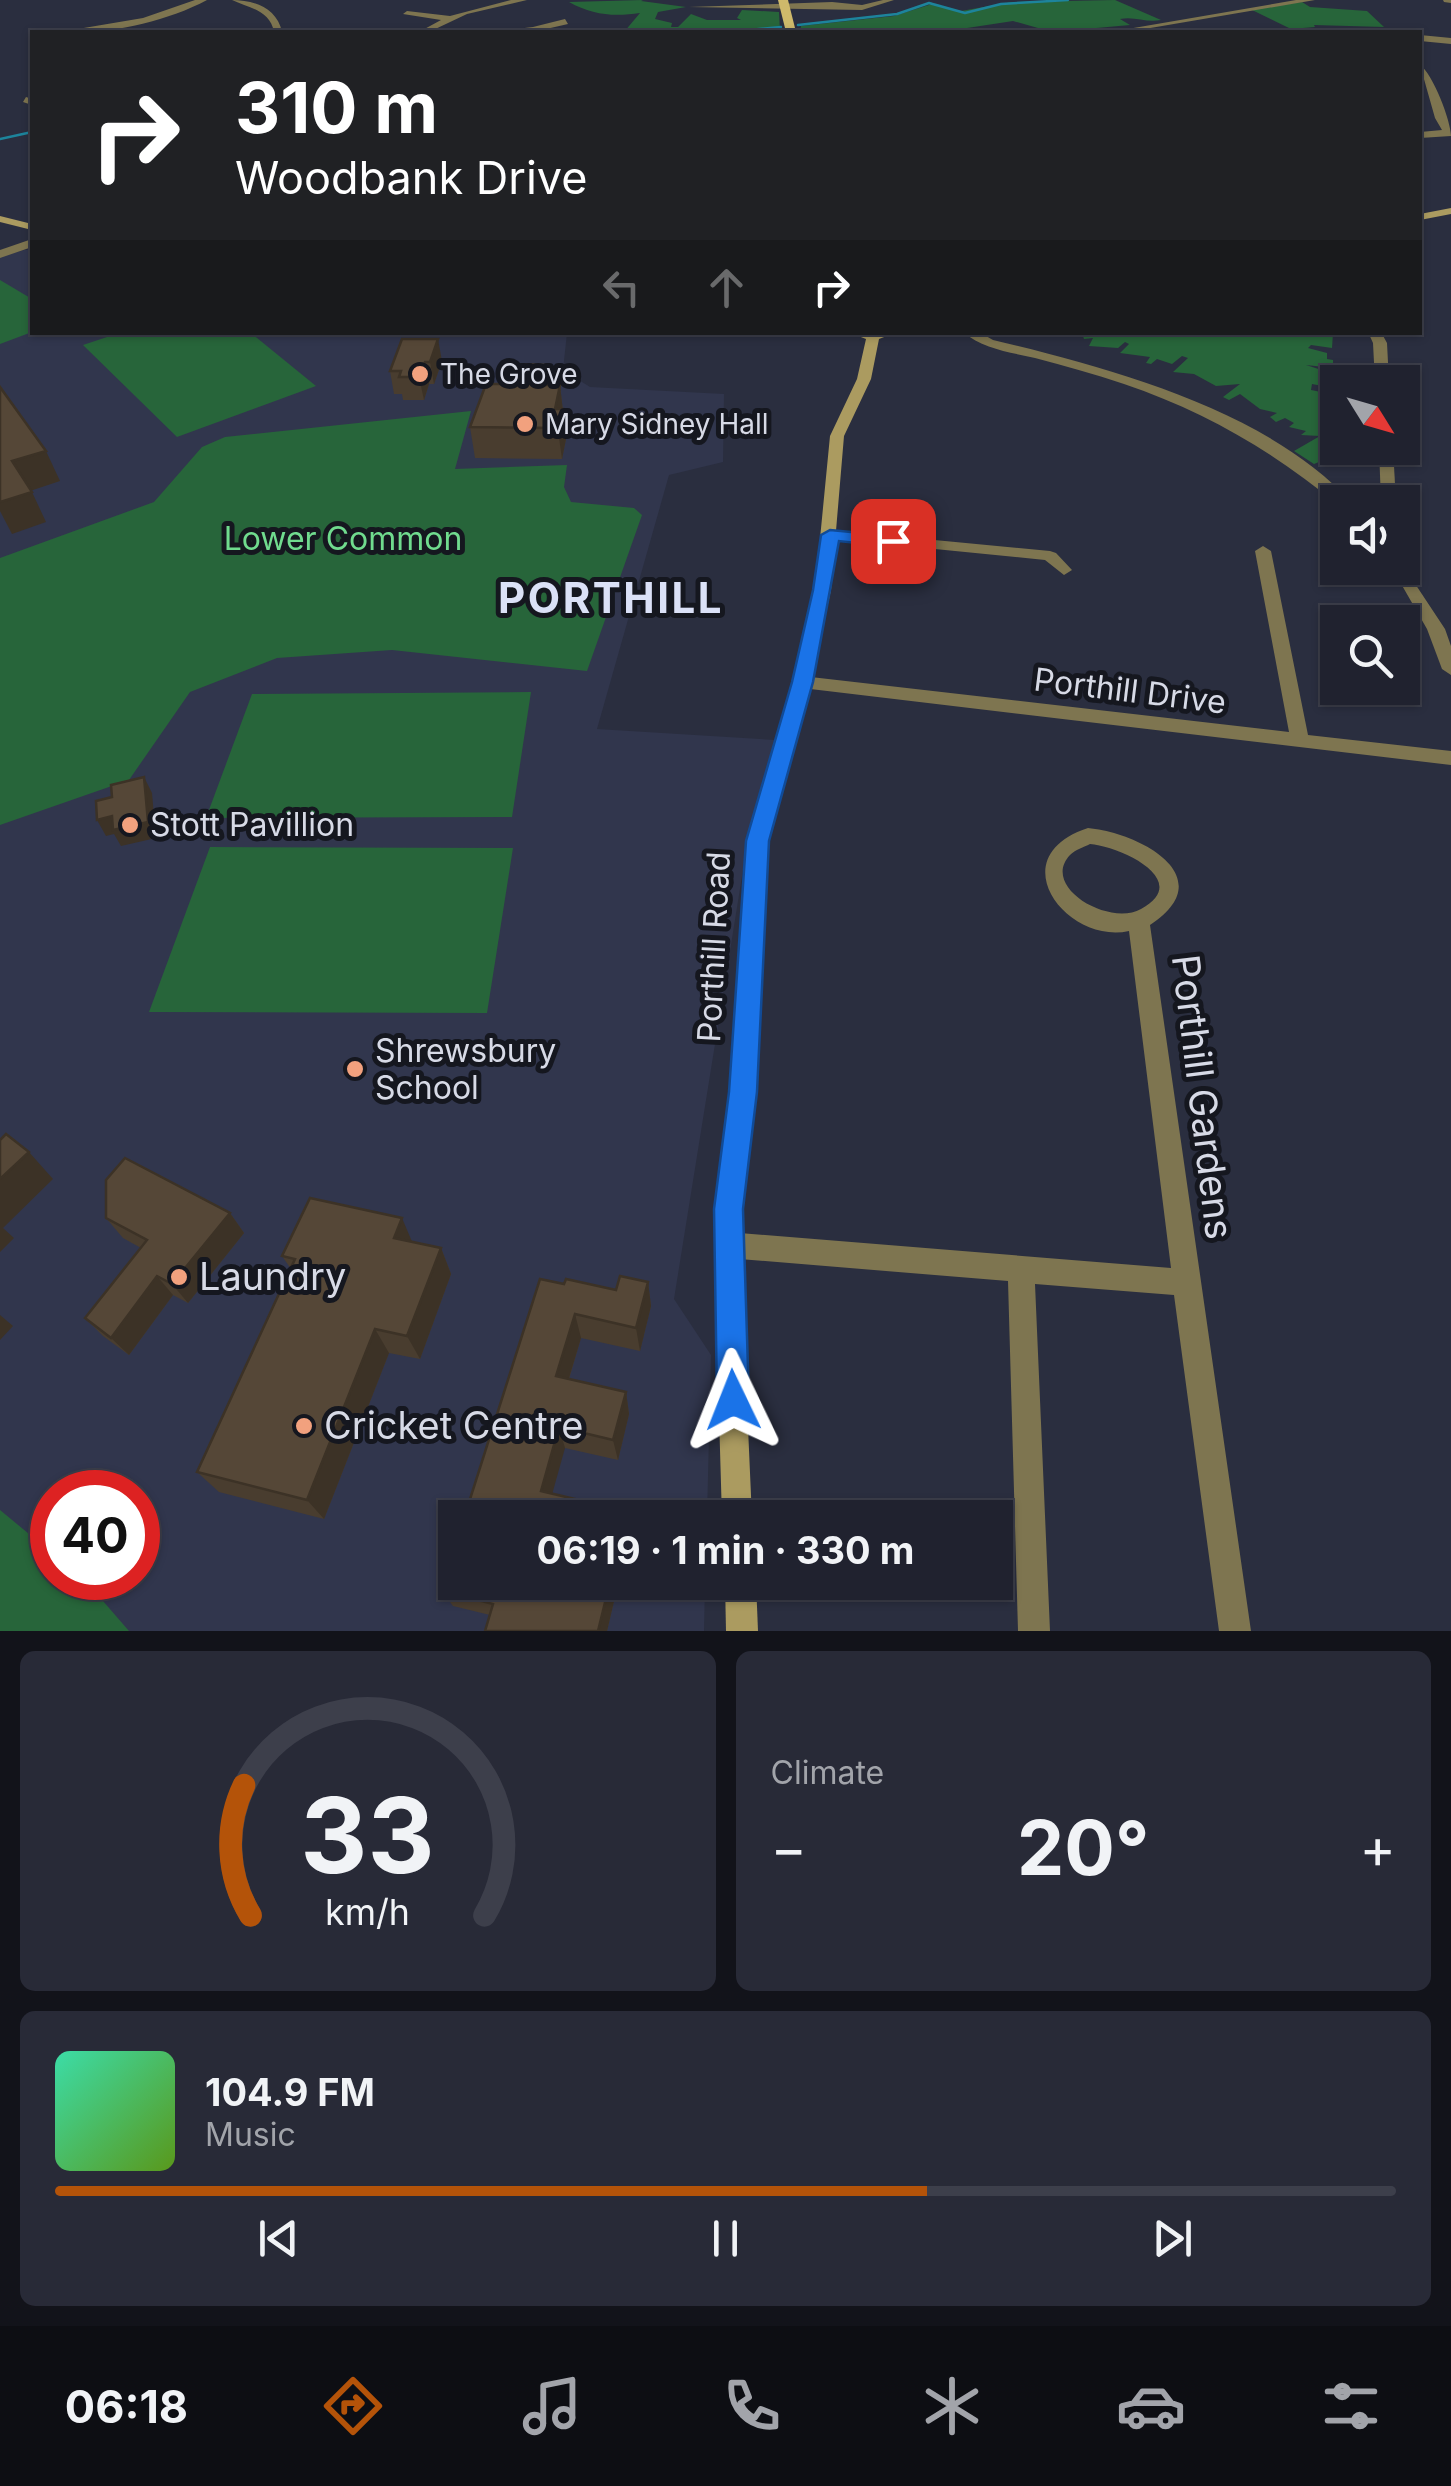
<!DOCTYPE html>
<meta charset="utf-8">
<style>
body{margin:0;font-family:Inter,sans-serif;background:#282a37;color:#f1f3f6;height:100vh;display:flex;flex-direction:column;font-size:38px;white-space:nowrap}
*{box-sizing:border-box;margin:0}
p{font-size:32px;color:#a2a4aa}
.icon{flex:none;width:55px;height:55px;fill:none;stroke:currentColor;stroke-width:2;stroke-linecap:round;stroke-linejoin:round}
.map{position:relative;height:1631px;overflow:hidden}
.side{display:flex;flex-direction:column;gap:20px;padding:20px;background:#12131a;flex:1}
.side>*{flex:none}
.guide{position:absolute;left:30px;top:30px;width:1392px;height:305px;border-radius:0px;box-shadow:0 2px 8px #0004,0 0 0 2px #3d3f4b;background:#202124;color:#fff;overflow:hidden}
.needle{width:65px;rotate:127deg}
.controls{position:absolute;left:1320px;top:365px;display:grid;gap:20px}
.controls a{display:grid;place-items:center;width:100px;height:100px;border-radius:0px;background:#20222f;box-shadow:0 2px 8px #0004,0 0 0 2px #3d3f4b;font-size:50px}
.speed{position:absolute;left:30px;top:1470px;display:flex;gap:20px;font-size:50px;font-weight:700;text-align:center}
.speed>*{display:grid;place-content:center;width:130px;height:130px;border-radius:50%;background:#20222f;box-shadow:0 2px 8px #0004,0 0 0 2px #3d3f4b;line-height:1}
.speed .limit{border:15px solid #d22;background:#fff;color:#111}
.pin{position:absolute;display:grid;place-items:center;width:85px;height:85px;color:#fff;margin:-42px;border-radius:20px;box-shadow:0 5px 15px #0006}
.me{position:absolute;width:110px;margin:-55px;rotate:358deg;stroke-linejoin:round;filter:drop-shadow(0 0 8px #0008)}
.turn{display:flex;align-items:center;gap:35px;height:210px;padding:0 40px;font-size:45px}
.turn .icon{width:130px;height:130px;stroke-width:2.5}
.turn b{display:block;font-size:70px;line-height:85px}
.lanes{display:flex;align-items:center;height:95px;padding:0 40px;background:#0003;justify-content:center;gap:50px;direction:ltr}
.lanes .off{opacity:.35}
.big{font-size:75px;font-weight:700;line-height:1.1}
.side .widget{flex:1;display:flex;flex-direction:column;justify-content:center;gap:15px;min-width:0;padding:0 35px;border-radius:15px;background:#282a37}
.side .dial{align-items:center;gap:0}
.dial svg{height:260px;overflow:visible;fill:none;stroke:#3d3f4b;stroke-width:7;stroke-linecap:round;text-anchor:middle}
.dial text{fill:#f1f3f6;stroke:none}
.song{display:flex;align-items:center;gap:30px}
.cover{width:120px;height:120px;border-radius:15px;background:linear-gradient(135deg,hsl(160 70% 55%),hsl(90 70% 35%))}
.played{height:10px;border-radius:5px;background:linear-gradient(90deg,#b45309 65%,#3d3f4b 65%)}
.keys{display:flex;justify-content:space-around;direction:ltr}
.heat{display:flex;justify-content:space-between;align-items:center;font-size:55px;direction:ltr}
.side .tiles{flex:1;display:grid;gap:20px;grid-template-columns:1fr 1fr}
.widget:last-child{grid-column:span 2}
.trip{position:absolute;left:438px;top:1500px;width:575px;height:100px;border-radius:0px;background:#20222f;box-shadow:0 2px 8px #0004,0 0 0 2px #3d3f4b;font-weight:700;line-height:100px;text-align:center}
.tabs{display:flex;height:160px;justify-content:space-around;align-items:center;background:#0d0e13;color:#a2a4aa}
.tabs .icon{width:70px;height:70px}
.tabs .current{color:#b45309}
.tabs b{font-size:45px;color:#f1f3f6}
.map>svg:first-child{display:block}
</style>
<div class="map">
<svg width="1451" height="1631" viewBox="0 0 1451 1631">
<rect width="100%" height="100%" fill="#2a2e3f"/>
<path fill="#31364d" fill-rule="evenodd" d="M 24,250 L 32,250 L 32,332 L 567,333 L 563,370 L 590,387 L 724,394 L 723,462 L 669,475 L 597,729 L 775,740 L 748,839 L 674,1299 L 711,1355 L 707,1517 L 455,1518 L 455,1582 L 705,1583 L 704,1631 L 0,1631 L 0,257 ZM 52,1492 L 138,1492 L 138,1578 L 52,1578 Z"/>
<g fill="#27653a">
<path d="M 643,0 L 641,1 L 686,7 L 658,12 L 655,19 L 672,23 L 671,27 L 678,27 L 691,14 L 707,20 L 741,20 L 737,18 L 742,10 L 779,12 L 780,32 L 624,32 L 640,13 C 614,17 592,15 569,2 Z"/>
<path d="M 1115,0 L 1161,20 C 1146,23 1135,16 1120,19 L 1130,25 L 1052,32 L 1013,21 L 941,32 L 800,32 L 801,26 L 894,16 L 932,4 L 961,11 L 1012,2 Z"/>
<path d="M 1302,2 L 1310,7 L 1367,11 L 1384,27 L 1314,25 L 1315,27 L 1291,29 L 1250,9 Z"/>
<path d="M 0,280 L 32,299 L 32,332 L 0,344 Z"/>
<path d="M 122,332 L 251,333 L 316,386 L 177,437 L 83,345 Z"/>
<path d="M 1082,333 L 1333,333 L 1332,348 L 1311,345 L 1308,348 L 1327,353 L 1327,359 L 1333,360 L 1333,368 L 1306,365 L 1334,374 L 1333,388 L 1312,384 L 1311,390 L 1326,393 L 1326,409 L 1337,411 L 1334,422 L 1338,448 L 1372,450 L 1373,463 L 1359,463 L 1349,449 L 1319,450 L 1324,460 L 1314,464 L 1294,451 L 1320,436 L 1301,435 L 1306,431 L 1289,427 L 1294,423 L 1285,418 L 1276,422 L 1270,417 L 1277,413 L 1260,409 L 1240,394 L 1229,400 L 1223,397 L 1240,384 L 1216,386 L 1194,374 L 1173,372 L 1188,358 L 1182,356 L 1172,364 L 1157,359 L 1151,364 L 1146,363 L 1150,357 L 1120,353 L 1129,344 L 1125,342 L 1118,348 L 1089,346 L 1093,338 L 1084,339 Z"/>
<path d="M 471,411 L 455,469 L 567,465 L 564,487 L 571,502 L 634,508 L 642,515 L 587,671 L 392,650 L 277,658 L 190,692 L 129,780 L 0,825 L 0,558 L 154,502 L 202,447 L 225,437 Z"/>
<path d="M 531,692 L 512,817 L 206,818 L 252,694 Z"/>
<path d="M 210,847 L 513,848 L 487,1013 L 149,1012 Z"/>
<path d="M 0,1510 L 52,1553 L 52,1578 L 83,1578 L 129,1631 L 0,1631 Z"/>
</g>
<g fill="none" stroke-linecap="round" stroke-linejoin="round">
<g stroke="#1d849c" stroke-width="2.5">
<path d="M 798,25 L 897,14 L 929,3 L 965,13 L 1001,4 L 1068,0"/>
<path d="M 728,32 L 781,27"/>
<path d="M 0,139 L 32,132"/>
</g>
<g fill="#7e7550" fill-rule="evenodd">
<path d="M 195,0 L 207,0 C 166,22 106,35 60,32 L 143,18 Z"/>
<path d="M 232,0 C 254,0 277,8 282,32 L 274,32 C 270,10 249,8 232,0 Z"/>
<path d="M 511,0 L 527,0 L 467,14 L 429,32 L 419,32 L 441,20 L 403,14 L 407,11 L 450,16 Z"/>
<path d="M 883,0 L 894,0 L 862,10 L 689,7 L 832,2 L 862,5 Z"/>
<path d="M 1296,0 L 1315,0 L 1127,32 L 1116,31 Z"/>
<path d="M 1443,0 L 1451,0 L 1451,3 L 1444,2 Z"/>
<path d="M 565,19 L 568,24 L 533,32 L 490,32 L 533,27 Z"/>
<path d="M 1420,35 L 1451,38 L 1451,44 L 1420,41 Z"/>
<path d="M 1420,65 C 1433,74 1451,121 1451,136 L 1420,138 L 1420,132 L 1442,130 L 1435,118 Z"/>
<path d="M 26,97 L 32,99 L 32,105 L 23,102 Z"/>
<path d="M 32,239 L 32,247 L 0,258 L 0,250 Z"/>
<path d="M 963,332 L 979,332 L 993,340 C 1110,368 1267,410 1351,502 L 1338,502 L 1338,505 C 1273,451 1204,411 1124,384 C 1094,374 1065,366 1035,358 C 1009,352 983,349 963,332 Z"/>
<path d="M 1368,332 L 1381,332 L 1387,343 L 1389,382 L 1375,382 L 1373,343 Z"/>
<path d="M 1379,448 L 1393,448 L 1396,502 L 1381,502 Z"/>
<path d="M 830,530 L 1050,551 L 1056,553 L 1072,570 L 1064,575 L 1045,560 L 824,538 L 822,535 Z"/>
<path d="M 1263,546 L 1271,551 L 1308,735 L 1451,751 L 1451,765 L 802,688 L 793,682 L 802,676 L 1289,732 L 1255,551 Z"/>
<path d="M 1402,564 L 1445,629 L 1451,646 L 1451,675 L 1442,669 L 1427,629 L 1392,568 L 1402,568 Z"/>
<path d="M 1088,828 C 1140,833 1223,877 1150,925 L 1251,1631 L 1219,1631 L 1174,1295 L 1035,1284 L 1050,1631 L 1018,1631 L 1008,1281 L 727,1258 L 718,1254 L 714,1245 L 718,1236 L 727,1232 L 1171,1268 L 1129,931 C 1067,945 999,857 1088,828 ZM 1090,844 C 1119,846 1194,880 1141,909 C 1109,927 1040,887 1070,855 C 1075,850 1084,847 1090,844 Z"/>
</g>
<g fill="#ab9b60" fill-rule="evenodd">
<path d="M 1451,208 L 1451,214 L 1420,220 L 1420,214 Z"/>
<path d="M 0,216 L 32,224 L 32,230 L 0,222 Z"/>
<path d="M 848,332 L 897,332 L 879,339 L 871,379 L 844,436 L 831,590 L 811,682 L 767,841 L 755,1092 L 740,1245 L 752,1518 L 722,1518 L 714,1245 L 731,1092 L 747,841 L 793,682 L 815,590 L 830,436 L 857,379 L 866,339 Z"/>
<path d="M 725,1582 L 756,1582 L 758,1631 L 726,1631 Z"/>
</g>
<path fill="#ceb96b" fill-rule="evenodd" d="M 778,0 L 788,0 L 796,32 L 786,32 Z"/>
</g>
<g fill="#493d2f">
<path d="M 402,339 L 442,361 L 434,384 L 429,384 L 424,400 L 403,400 L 402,394 L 394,394 L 390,371 Z"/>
<path d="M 502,384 L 560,385 L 566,439 L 562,459 L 475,458 L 470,427 Z"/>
<path d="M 230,1213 L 244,1233 L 188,1303 L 173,1295 L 129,1355 L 103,1336 L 85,1318 L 141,1248 L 123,1238 L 106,1218 Z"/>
<path d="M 412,1242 L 441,1248 L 451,1274 L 420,1359 L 389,1353 L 324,1519 L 219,1492 L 197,1472 L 291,1269 L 282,1256 Z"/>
<path d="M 648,1282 L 651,1306 L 640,1351 L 581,1338 L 569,1379 L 626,1392 L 629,1414 L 618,1460 L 565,1448 L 464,1518 L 564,1284 L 616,1290 Z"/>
<path d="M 455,1582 L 618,1582 L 618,1584 L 607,1631 L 485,1631 L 490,1615 L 453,1606 L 441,1590 Z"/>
</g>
<g fill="#3c3226">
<path d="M 438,339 L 442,361 L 434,384 L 430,362 Z"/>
<path d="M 425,362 L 429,384 L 424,400 L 419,377 Z"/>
<path d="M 547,365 L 551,395 L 542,385 Z"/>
<path d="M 560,385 L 566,439 L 562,459 L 555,409 Z"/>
<path d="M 46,451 L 60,481 L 27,492 L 12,461 Z"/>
<path d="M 32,492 L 46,522 L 12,534 L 0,511 L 0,502 Z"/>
<path d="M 144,777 L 152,793 L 156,838 L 121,846 L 114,834 L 106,836 L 97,820 L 112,816 Z"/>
<path d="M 29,1152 L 53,1179 L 3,1228 L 14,1238 L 0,1252 L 0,1179 Z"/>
<path d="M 230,1213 L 244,1233 L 188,1303 L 172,1284 Z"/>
<path d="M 402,1218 L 413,1244 L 394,1238 Z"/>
<path d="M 441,1248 L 451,1274 L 420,1359 L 407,1336 Z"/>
<path d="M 157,1276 L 173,1295 L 129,1355 L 111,1338 Z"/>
<path d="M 648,1282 L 651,1306 L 640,1351 L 636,1328 Z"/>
<path d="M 575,1314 L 581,1338 L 563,1398 L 556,1376 Z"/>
<path d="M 0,1315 L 13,1326 L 0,1340 Z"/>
<path d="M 375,1329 L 389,1353 L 324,1519 L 307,1500 Z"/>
<path d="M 626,1392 L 629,1414 L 618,1460 L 613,1440 Z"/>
<path d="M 559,1427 L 565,1448 L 548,1509 L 541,1491 Z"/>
<path d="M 600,1505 L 604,1518 L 597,1518 Z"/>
<path d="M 610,1582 L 618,1584 L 607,1631 L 598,1631 Z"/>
</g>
<g fill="#554737" stroke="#3c3226" stroke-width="2.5">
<path d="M 402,339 L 438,339 L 430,362 L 425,362 L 419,377 L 399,377 L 401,371 L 390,371 Z"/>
<path d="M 508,364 L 547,365 L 542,385 L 560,385 L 555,409 L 563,409 L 558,428 L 470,427 L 486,384 L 502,384 Z"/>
<path d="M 0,387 L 46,451 L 12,461 L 32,492 L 0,502 Z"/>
<path d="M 144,777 L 148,822 L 113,830 L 112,816 L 97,820 L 96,801 L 112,797 L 111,785 Z"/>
<path d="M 6,1134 L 29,1152 L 0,1179 L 0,1140 Z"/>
<path d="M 125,1158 L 230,1213 L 172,1284 L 157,1276 L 111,1338 L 85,1318 L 147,1240 L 106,1218 L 106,1180 Z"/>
<path d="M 310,1198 L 402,1218 L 394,1238 L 441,1248 L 407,1336 L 375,1329 L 307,1500 L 197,1472 L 295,1259 L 282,1256 Z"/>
<path d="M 620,1276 L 648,1282 L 636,1328 L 575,1314 L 556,1376 L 626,1392 L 613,1440 L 559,1427 L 541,1491 L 600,1505 L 597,1518 L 464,1518 L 540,1279 L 564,1284 L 566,1279 L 616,1290 Z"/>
<path d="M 455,1546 L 455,1582 L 610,1582 L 598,1631 L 485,1631 L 493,1604 L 441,1590 Z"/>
</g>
<path fill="#1a73e8" stroke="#114b97" stroke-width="2.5" d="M 830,530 L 893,536 L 902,541 L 893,547 L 839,541 L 813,682 L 769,841 L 757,1092 L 743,1209 L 749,1400 L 744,1412 L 733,1417 L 722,1412 L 717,1400 L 714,1209 L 729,1092 L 746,841 L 792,682 L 813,590 L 821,535 Z"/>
<g fill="#f2a17e" stroke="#15171f" stroke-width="4">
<circle cx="420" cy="374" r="10"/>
<circle cx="525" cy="424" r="10"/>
<circle cx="130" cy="825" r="10"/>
<circle cx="355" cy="1069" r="10"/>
<circle cx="179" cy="1277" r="10"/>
<circle cx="304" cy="1426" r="10"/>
</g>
<g text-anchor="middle" stroke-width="10" stroke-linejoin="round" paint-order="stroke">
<g font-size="28" fill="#d7dae6" stroke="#15171f" text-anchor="start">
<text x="440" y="384">The Grove</text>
<text x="545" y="434">Mary Sidney Hall</text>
</g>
<g font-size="32" fill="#70db8e" stroke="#15171f">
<text x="343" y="550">Lower Common</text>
</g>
<g font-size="32" fill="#d7dae6" stroke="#15171f">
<text transform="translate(1130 691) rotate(7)" y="11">Porthill Drive</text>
<text transform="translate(714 947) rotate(-87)" y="11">Porthill Road</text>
</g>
<g font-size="32" fill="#d7dae6" stroke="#15171f" text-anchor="start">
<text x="150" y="836">Stott Pavillion</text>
<text x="375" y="1062">Shrewsbury<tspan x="375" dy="37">School</tspan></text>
</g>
<g font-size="38" fill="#d7dae6" stroke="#15171f">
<text transform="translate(1202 1097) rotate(83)" y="13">Porthill Gardens</text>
</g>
<g font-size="38" fill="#d7dae6" stroke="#15171f" text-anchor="start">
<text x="199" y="1290">Laundry</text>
<text x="324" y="1439">Cricket Centre</text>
</g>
<g font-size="42" font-weight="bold" letter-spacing="2.5" fill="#dbe1f7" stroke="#15171f">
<text x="611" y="613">PORTHILL</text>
</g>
</g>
</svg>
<div class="controls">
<a><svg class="needle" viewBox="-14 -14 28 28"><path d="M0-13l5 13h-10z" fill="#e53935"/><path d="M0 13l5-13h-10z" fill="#a2a4aa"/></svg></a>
<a><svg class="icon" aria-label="sound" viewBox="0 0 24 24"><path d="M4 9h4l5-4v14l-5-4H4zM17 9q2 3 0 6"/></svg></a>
<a><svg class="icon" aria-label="search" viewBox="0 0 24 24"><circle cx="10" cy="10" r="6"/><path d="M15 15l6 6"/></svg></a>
</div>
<div class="speed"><div class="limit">40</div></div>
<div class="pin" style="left:893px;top:541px;background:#d93025"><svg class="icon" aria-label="arrive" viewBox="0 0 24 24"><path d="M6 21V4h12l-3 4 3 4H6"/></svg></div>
<svg class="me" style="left:733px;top:1400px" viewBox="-20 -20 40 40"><path d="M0-17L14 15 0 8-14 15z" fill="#1a73e8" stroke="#fff" stroke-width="4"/></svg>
<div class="trip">06:19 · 1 min · 330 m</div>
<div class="guide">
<div class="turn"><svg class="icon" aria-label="right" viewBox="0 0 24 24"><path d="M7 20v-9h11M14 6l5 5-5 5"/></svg><div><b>310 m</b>Woodbank Drive</div></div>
<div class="lanes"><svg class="icon off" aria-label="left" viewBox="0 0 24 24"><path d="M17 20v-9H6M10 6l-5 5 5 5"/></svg><svg class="icon off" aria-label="ahead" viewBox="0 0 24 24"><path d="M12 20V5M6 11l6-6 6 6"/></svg><svg class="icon" aria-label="right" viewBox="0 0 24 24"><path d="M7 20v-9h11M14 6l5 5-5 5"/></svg></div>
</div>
</div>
<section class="side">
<div class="tiles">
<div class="widget dial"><svg viewBox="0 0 100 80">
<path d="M14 69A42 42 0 1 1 86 69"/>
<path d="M14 69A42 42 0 0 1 12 29" stroke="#b45309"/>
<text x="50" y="56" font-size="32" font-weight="700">33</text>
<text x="50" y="72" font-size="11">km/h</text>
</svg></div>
<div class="widget"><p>Climate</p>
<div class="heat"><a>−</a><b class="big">20°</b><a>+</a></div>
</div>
<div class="widget">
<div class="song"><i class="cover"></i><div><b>104.9 FM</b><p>Music</p></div></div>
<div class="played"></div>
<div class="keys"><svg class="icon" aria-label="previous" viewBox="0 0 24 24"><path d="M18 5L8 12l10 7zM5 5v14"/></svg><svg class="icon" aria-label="pause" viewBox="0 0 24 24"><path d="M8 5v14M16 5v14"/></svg><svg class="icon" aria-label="next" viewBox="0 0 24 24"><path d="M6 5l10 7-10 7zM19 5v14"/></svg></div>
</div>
</div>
</section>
<nav class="tabs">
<b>06:18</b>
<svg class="icon current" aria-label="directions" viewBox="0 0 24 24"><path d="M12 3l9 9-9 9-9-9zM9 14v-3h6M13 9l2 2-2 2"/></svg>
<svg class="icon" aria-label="music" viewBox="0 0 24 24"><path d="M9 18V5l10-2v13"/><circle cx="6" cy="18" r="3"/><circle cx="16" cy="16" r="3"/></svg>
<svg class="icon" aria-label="phone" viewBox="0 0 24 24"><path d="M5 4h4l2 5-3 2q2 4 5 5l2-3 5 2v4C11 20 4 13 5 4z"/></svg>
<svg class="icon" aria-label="climate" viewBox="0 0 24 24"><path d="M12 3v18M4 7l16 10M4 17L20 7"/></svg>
<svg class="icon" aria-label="car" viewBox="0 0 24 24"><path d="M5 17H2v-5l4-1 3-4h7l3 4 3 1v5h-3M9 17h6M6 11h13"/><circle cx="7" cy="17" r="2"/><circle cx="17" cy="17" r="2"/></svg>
<svg class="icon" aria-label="filters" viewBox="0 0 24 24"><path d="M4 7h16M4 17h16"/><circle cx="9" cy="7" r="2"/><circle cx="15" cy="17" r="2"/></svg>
</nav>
